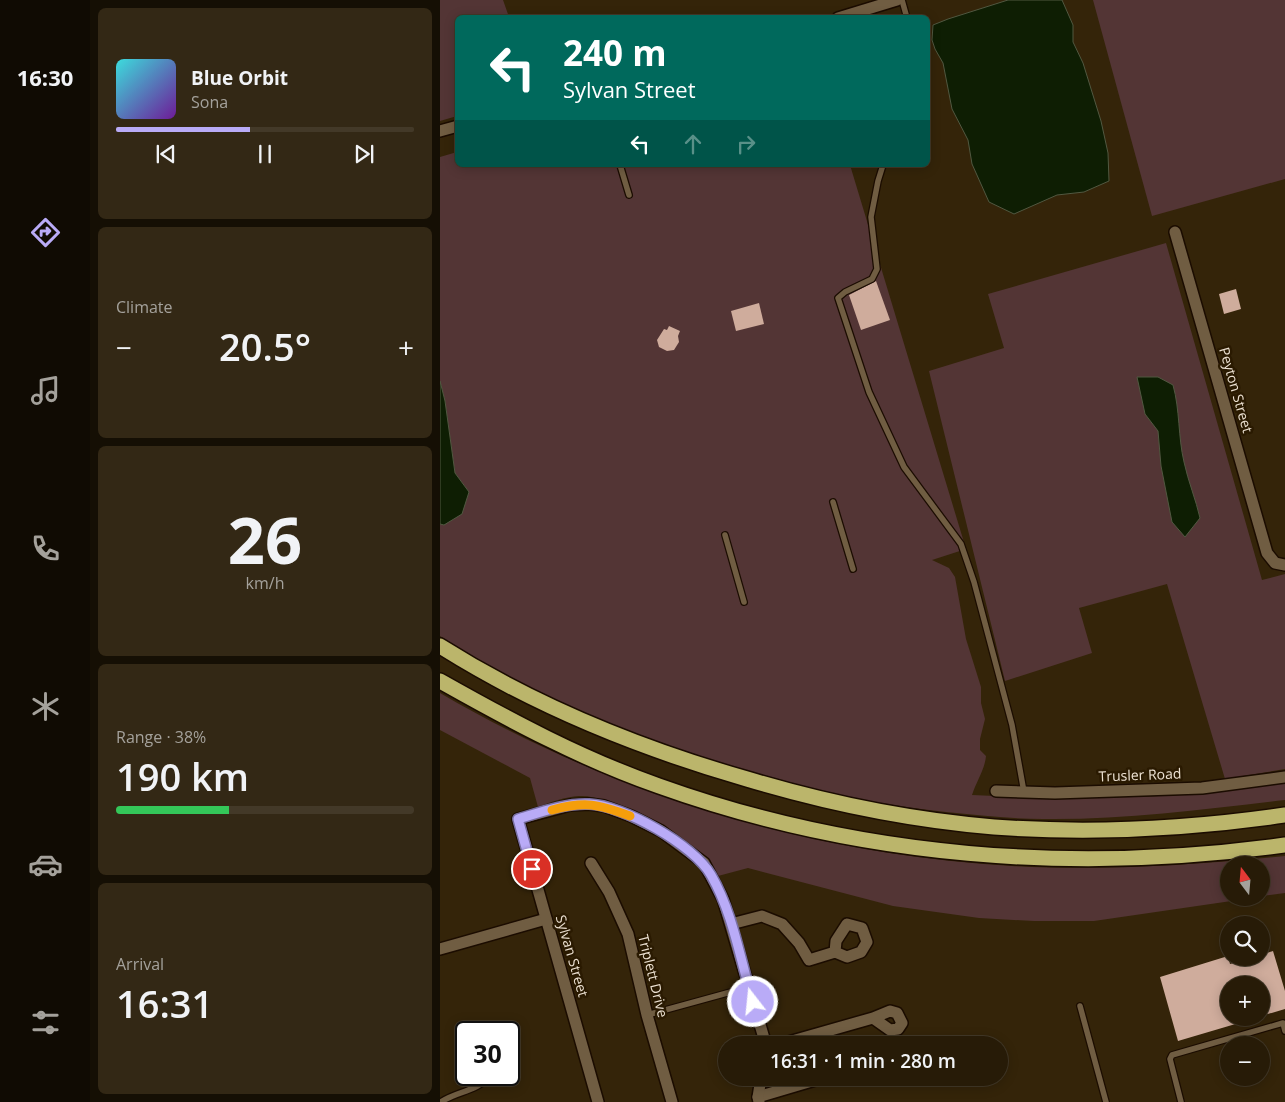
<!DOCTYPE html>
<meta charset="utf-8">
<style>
body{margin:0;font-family:"Open Sans",sans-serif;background:#332815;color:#f1f3f6;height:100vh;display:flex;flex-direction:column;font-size:19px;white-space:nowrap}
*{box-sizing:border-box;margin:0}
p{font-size:16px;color:#a4a19b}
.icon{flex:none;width:28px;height:28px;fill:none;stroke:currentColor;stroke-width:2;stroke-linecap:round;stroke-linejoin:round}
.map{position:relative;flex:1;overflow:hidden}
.side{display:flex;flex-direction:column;gap:8px;padding:8px;background:#150f04;width:350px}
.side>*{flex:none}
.banner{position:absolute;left:15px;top:15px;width:475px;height:152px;border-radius:8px;box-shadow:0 2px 12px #0003,0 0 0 1px #433928;background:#00695c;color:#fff;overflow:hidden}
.needle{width:32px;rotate:344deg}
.buttons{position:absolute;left:780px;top:856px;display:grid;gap:10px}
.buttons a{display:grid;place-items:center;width:50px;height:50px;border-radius:50%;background:#271b07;box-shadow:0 2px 12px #0003,0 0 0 1px #433928;font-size:25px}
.speed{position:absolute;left:15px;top:1021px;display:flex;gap:10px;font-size:25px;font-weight:700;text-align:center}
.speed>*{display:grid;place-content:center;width:65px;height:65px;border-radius:50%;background:#271b07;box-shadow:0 2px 12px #0003,0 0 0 1px #433928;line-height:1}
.speed .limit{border:2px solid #111;border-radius:8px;background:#fff;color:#111}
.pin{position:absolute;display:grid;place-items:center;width:42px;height:42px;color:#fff;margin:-21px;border:2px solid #fff;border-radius:50%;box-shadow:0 1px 5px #0007}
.me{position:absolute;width:55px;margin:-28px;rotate:344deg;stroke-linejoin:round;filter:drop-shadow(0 0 4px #0008)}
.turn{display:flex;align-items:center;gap:18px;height:105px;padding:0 25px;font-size:22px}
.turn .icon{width:65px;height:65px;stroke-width:2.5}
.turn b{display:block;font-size:35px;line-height:42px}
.lanes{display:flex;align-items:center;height:48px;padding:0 25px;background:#0003;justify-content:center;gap:25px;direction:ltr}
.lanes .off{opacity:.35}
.big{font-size:38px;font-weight:600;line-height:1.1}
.side .card{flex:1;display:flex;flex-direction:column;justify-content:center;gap:8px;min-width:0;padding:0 18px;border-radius:8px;background:#332815}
.side .dial{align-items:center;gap:0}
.dial b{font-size:65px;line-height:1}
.song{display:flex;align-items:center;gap:15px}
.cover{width:60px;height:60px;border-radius:8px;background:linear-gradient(135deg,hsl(180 70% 55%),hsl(280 70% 35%))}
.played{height:5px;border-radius:2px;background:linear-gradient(90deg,#b9abf7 45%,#433928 45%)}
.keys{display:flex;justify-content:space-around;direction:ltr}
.heat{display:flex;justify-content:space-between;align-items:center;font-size:28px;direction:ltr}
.charge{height:8px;border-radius:4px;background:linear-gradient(90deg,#34c759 38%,#433928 0)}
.trip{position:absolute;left:278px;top:1036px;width:290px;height:50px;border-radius:25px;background:#271b07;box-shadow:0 2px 12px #0003,0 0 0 1px #433928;font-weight:600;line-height:50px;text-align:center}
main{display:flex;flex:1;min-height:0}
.menu{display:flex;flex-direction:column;width:90px;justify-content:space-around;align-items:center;background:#100b03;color:#a4a19b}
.menu .icon{width:35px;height:35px}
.menu .active{color:#b9abf7}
.menu b{font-size:22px;color:#f1f3f6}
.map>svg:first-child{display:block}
</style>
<main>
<nav class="menu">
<b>16:30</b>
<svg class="icon active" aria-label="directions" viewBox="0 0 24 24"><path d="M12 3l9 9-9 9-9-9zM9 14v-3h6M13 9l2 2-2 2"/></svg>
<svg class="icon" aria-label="music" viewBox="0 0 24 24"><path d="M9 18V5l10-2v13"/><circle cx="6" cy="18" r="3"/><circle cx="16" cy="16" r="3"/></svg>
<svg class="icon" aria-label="phone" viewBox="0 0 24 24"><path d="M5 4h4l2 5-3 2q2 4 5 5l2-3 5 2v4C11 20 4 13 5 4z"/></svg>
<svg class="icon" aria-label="climate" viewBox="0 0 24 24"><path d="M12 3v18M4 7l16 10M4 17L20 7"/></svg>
<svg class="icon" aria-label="car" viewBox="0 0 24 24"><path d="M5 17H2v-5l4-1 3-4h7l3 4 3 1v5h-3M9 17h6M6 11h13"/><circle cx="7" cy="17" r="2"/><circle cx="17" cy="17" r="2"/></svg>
<svg class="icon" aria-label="filters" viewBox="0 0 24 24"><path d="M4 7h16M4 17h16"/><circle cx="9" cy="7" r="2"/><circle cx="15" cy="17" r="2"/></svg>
</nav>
<section class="side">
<div class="card">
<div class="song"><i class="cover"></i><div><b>Blue Orbit</b><p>Sona</p></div></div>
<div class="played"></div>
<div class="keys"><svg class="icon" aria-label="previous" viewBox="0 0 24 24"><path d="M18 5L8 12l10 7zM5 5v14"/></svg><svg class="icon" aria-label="pause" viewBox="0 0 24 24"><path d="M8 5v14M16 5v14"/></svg><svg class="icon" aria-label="next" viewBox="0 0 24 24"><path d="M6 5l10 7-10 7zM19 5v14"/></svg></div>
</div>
<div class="card"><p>Climate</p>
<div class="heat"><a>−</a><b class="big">20.5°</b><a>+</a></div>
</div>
<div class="card dial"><b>26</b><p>km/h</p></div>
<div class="card"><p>Range · 38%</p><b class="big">190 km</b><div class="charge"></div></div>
<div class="card"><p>Arrival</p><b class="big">16:31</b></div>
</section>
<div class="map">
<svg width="845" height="1102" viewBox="0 0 845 1102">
<rect width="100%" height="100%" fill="#342409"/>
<g fill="#533535">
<path d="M 0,0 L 63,0 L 69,17 L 18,18 L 17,116 L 0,121 Z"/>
<path d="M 653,0 L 845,0 L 845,179 L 712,216 Z"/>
<path d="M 17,152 L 18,165 L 410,165 L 526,549 L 492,560 L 509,568 L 515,577 L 526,639 L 541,687 L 541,703 L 545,719 L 540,739 L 540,750 L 546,756 C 545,769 536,782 532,795 C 601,798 670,799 738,795 C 774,792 810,787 845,782 L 845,800 C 765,809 684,820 603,819 C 570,819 538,815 506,812 C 361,796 214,752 84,685 C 55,671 28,653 0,636 L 0,524 L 4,525 L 29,492 L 15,473 L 5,401 L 0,381 L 0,157 Z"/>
<path d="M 726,243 L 822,580 L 845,574 L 845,769 L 785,779 L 727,584 L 639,608 L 652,653 L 565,681 L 489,371 L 564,348 L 548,294 Z"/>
<path d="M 0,693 C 173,794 372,855 572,866 C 663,871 755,865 845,856 L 845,893 L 821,896 L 821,865 L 789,865 L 789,898 L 812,898 L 654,921 L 594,921 L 539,918 L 453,906 L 308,868 L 278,876 C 269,865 261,854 250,845 C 228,827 167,794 139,796 C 125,797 111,802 98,807 L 90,778 L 0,730 Z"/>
</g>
<g fill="#0e1e03" stroke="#515841">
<path d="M 568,0 L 622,0 L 633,25 L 633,42 L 643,63 L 661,121 L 668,153 L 669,181 L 644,192 L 617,195 L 574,214 L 549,202 L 532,164 L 528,140 L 512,109 L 503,63 L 495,49 L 492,40 L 493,25 L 508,19 Z"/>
<path d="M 697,377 L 718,377 L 733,385 C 740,410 738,437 744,462 C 748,481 756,500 760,518 L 745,537 L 732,522 L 721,466 L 718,431 L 705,414 Z"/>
<path d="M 0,381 L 5,401 L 15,473 L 29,492 L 22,514 L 4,525 L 0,524 Z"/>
</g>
<g fill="#cfac9c">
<path d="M 436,281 L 450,320 L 421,330 L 409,295 Z"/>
<path d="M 796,289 L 801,309 L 784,314 L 779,294 Z"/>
<path d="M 319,303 L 324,324 L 296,331 L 291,311 Z"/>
<path d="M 229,326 L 240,331 L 238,336 L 239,342 L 234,350 L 227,351 L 219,347 L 217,340 L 224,329 L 227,330 Z"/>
<path d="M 833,951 L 845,991 L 845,1009 L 821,1016 L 821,985 L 789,985 L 789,1018 L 809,1018 L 809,1020 L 738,1041 L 720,977 L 788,956 L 790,964 L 811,958 L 821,958 L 821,955 Z"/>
</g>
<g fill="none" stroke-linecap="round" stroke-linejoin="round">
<g stroke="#1b0c00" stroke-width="8">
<g id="lane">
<path d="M 462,0 L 467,18"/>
<path d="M 180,165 L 189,195"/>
<path d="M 443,165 L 438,181 L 431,217 L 437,269 L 432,279 L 405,292 L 398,298 L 429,392 L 464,467 L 521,544 L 534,582 L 572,725 L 584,792"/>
<path d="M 393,502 L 413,569"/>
<path d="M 285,535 L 304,602"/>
<path d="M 640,1006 L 666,1102"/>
<path d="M 207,1015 L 309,987"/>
<path d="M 1,1102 C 17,1091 37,1092 51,1075"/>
<path d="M 741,1102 L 730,1059 L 732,1055 L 843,1023 L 845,1031"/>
</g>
</g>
<g stroke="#1b0c00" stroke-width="14">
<g id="street">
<path d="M 398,18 L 457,0"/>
<path d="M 0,131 L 18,126"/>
<path d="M 735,232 L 827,553 L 835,563 L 845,565"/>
<path d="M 556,791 L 615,793 L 762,788 L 845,777"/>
<path d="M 151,863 L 169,892 L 188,934 L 207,1015 L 232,1102"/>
<path d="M 291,924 L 322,916 L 342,924 L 359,943 L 369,960 L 395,952 L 407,957 L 421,952 L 427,942 L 422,928 L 407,924 L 396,941 L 395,952"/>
<path d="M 0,949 L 106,919"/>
<path d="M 338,1045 L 433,1018 L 450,1011 L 457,1013 L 462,1023 L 458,1029 L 450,1030 L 433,1018"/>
<path d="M 318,1097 L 382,1078"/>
<path d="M 158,1102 L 78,819 L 130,805 L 149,804 L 164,806 L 191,816 L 221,831 L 264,863 L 283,899 L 326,1045"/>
<path d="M 319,1102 L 318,1097 L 321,1078"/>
</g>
</g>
<g stroke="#1b0c00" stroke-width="18">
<g id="highway">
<path d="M 0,646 C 95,706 199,748 307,779 C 387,803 470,820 554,827 C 651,834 749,829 845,815"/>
<path d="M 0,681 C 71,721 142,759 219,786 C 420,858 634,874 845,845"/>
</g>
</g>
<use href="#lane" stroke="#705d42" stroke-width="5.5"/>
<use href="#street" stroke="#705d42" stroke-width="11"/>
<use href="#highway" stroke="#bbb56b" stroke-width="15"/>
</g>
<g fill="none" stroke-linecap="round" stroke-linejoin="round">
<g stroke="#786fa1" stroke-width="12">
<path id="route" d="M 92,869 L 78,819 C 101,812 125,803 149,804 C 183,805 254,845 271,875 C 293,913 300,959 313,1002"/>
</g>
<use href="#route" stroke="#b9abf7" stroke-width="9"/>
<path stroke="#f59e0b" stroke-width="9" d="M 112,810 C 145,801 158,804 190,816"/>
</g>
<g text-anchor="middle" stroke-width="5" stroke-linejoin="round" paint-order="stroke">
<g font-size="14" fill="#ece1d2" stroke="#2a1a01">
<text transform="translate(796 390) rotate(74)" y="5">Peyton Street</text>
<text transform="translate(700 775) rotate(-2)" y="5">Trusler Road</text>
<text transform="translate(132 956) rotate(74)" y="5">Sylvan Street</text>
<text transform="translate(213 976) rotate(76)" y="5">Triplett Drive</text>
</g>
</g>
</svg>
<div class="buttons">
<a><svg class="needle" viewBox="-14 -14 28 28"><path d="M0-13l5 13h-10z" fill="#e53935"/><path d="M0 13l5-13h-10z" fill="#a4a19b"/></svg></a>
<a><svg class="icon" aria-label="search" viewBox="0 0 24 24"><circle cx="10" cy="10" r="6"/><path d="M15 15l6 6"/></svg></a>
<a>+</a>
<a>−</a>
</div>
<div class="speed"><div class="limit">30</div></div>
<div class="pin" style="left:92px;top:869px;background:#d93025"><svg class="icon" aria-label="arrive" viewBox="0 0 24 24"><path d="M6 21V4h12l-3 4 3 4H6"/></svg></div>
<svg class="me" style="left:313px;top:1002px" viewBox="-20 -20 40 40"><circle r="17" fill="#b9abf7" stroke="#fff" stroke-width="3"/><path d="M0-11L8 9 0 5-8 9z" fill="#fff"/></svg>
<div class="trip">16:31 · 1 min · 280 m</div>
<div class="banner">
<div class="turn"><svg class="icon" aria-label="left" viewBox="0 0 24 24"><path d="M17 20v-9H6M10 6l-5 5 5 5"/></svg><div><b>240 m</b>Sylvan Street</div></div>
<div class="lanes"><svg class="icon" aria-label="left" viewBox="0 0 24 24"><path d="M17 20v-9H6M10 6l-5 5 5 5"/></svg><svg class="icon off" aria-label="ahead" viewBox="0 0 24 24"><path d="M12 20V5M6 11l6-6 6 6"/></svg><svg class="icon off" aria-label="right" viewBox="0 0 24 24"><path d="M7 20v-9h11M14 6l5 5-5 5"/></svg></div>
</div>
</div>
</main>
